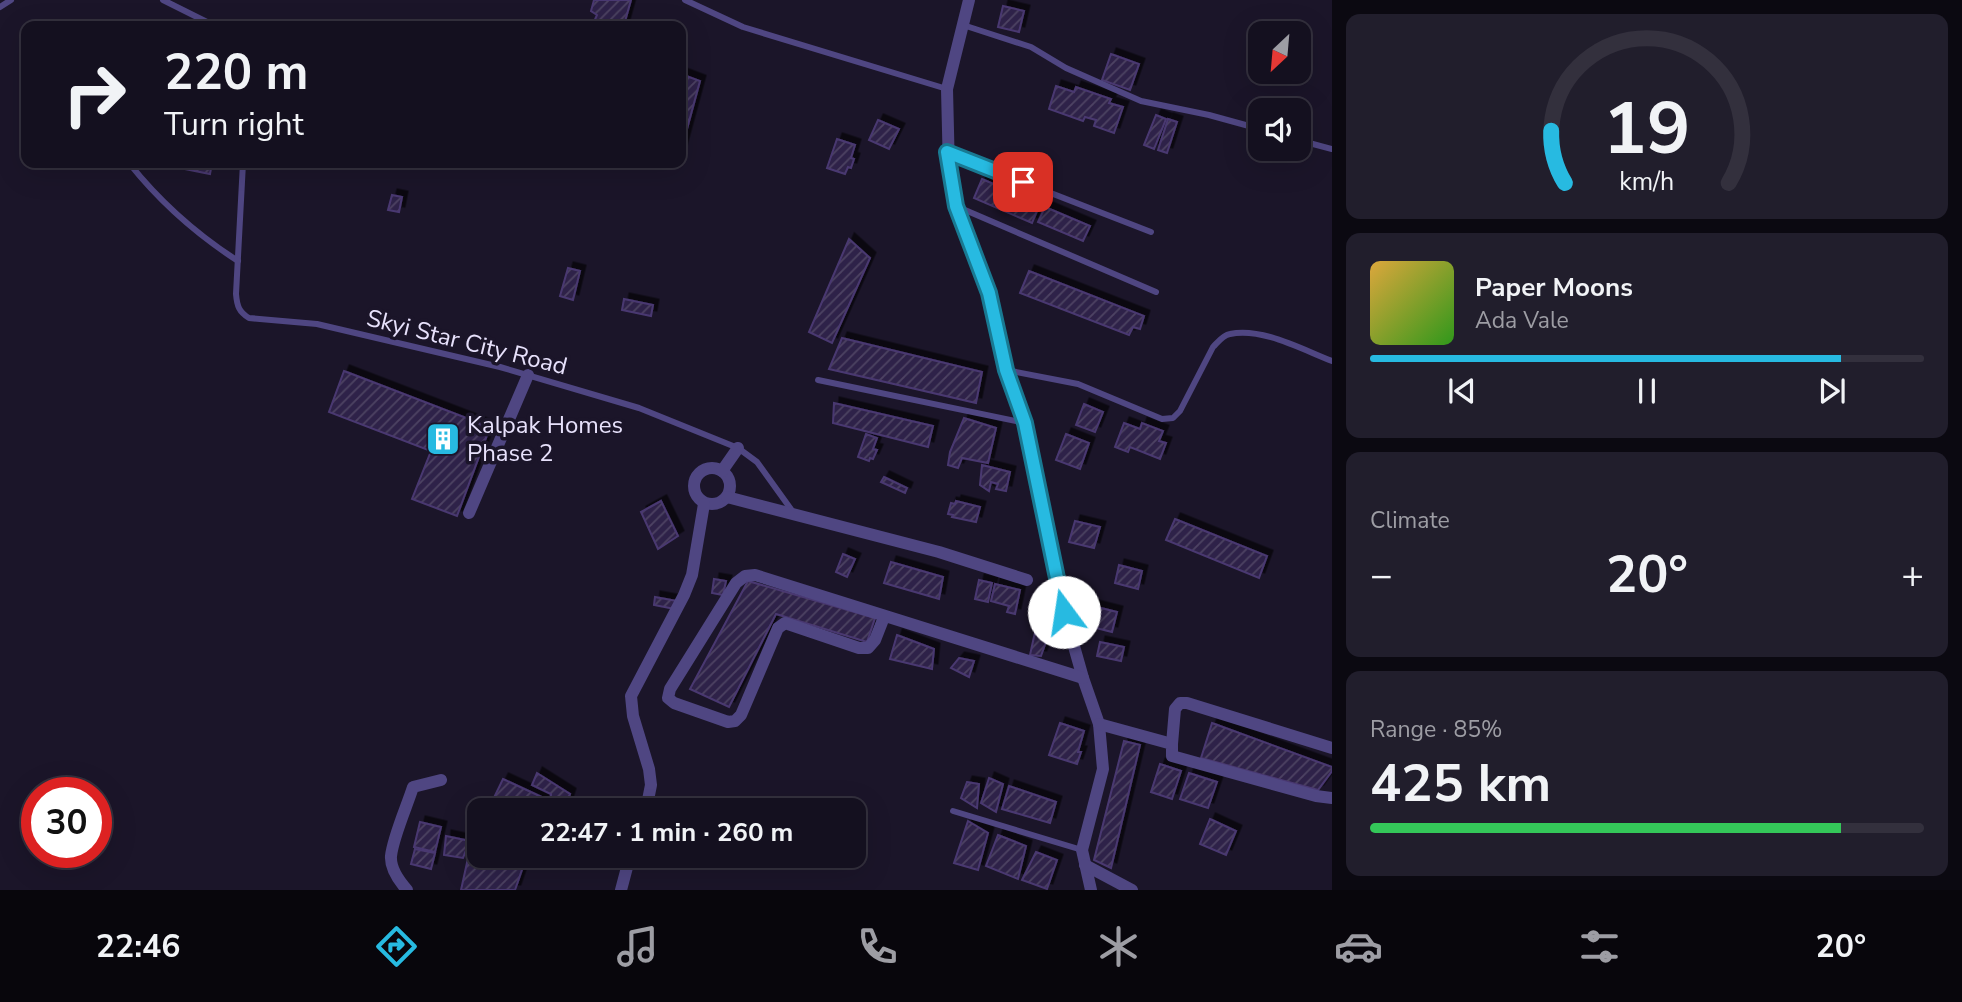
<!DOCTYPE html>
<meta charset="utf-8">
<style>
body{margin:0;font-family:"Nunito Sans",sans-serif;background:#211e2c;color:#f1f3f6;height:100vh;display:flex;flex-direction:column;font-size:26px;white-space:nowrap}
*{box-sizing:border-box;margin:0}
p{font-size:23px;color:#9d9da4}
.icon{flex:none;width:38px;height:38px;fill:none;stroke:currentColor;stroke-width:2;stroke-linecap:round;stroke-linejoin:round}
.map{position:relative;flex:1;overflow:hidden}
.details{display:flex;flex-direction:column;gap:14px;padding:14px;background:#0b0911;width:630px}
.details>*{flex:none}
.top-card{position:absolute;left:21px;top:21px;width:665px;height:147px;border-radius:14px;box-shadow:0 7px 28px #0002,0 0 0 2px #33303d;background:#14101f;color:#f1f3f6;overflow:hidden}
.needle{width:46px;rotate:206deg}
.tools{position:absolute;left:1248px;top:21px;display:grid;gap:14px}
.tools a{display:grid;place-items:center;width:63px;height:63px;border-radius:14px;background:#14101f;box-shadow:0 7px 28px #0002,0 0 0 2px #33303d;font-size:35px}
.speed{position:absolute;left:21px;top:777px;display:flex;gap:14px;font-size:35px;font-weight:700;text-align:center}
.speed>*{display:grid;place-content:center;width:91px;height:91px;border-radius:50%;background:#14101f;box-shadow:0 7px 28px #0002,0 0 0 2px #33303d;line-height:1}
.speed .limit{border:10px solid #d22;background:#fff;color:#111}
.pin{position:absolute;display:grid;place-items:center;width:60px;height:60px;color:#fff;margin:-30px;border-radius:14px;box-shadow:0 4px 10px #0006}
.me{position:absolute;width:77px;margin:-38px;rotate:346deg;stroke-linejoin:round;filter:drop-shadow(0 0 5px #0008)}
.turn{display:flex;align-items:center;gap:24px;height:147px;padding:0 28px;font-size:32px}
.turn .icon{width:91px;height:91px;stroke-width:2.5}
.turn b{display:block;font-size:49px;line-height:60px}
.big{font-size:52px;font-weight:700;line-height:1.1}
.details .tile{flex:1;display:flex;flex-direction:column;justify-content:center;gap:10px;min-width:0;padding:0 24px;border-radius:14px;background:#211e2c}
.details .dial{align-items:center;gap:0}
.dial svg{height:182px;overflow:visible;fill:none;stroke:#33303d;stroke-width:7;stroke-linecap:round;text-anchor:middle}
.dial text{fill:#f1f3f6;stroke:none}
.song{display:flex;align-items:center;gap:21px}
.cover{width:84px;height:84px;border-radius:10px;background:linear-gradient(135deg,hsl(40 70% 55%),hsl(110 70% 35%))}
.played{height:7px;border-radius:4px;background:linear-gradient(90deg,#27bae1 85%,#33303d 85%)}
.keys{display:flex;justify-content:space-around;direction:ltr}
.heat{display:flex;justify-content:space-between;align-items:center;font-size:38px;direction:ltr}
.charge{height:10px;border-radius:5px;background:linear-gradient(90deg,#34c759 85%,#33303d 0)}
.trip{position:absolute;left:467px;top:798px;width:399px;height:70px;border-radius:14px;background:#14101f;box-shadow:0 7px 28px #0002,0 0 0 2px #33303d;font-weight:700;line-height:70px;text-align:center}
.tabs{display:flex;height:112px;justify-content:space-around;align-items:center;background:#08060c;color:#9d9da4}
.tabs .icon{width:49px;height:49px}
.tabs .selected{color:#27bae1}
.tabs b{font-size:32px;color:#f1f3f6}
main{display:flex;flex:1;min-height:0}
.map>svg:first-child{display:block}
</style>
<main>
<div class="map">
<svg width="1332" height="890" viewBox="0 0 1332 890">
<defs>
<pattern id="building-hatch" width="6" height="6" patternUnits="userSpaceOnUse" patternTransform="scale(1.75)"><rect width="6" height="6" fill="#2f2348"/><path d="M-1 1l2-2M0 6l6-6M5 7l2-2" fill="none" stroke="#4d4363"/></pattern>
<filter id="shadow"><feDropShadow dx="5.5" dy="-5.5" stdDeviation="0" flood-color="#0009"/></filter>
</defs>
<rect width="100%" height="100%" fill="#1b1529"/>
<g fill="url(#building-hatch)" stroke="#4a3971" stroke-width="2" filter="url(#shadow)">
<path d="M 594,0 L 631,0 L 624,25 L 619,22 L 618,26 L 592,26 L 597,15 L 591,11 Z"/>
<path d="M 1003,6 L 1024,11 L 1019,32 L 998,27 Z"/>
<path d="M 1111,54 L 1139,64 L 1130,90 L 1102,80 Z"/>
<path d="M 681,74 L 700,81 L 681,151 Z"/>
<path d="M 1056,86 L 1074,92 L 1076,87 L 1111,99 L 1109,103 L 1123,107 L 1114,133 L 1094,126 L 1096,120 L 1085,117 L 1083,121 L 1049,109 Z"/>
<path d="M 1156,115 L 1166,119 L 1154,149 L 1144,145 Z"/>
<path d="M 1168,119 L 1177,122 L 1167,153 L 1158,150 Z"/>
<path d="M 878,120 L 899,129 L 889,149 L 869,140 Z"/>
<path d="M 837,139 L 855,145 L 851,158 L 854,159 L 851,168 L 848,167 L 845,174 L 827,168 Z"/>
<path d="M 166,163 L 212,163 L 210,174 L 165,165 Z"/>
<path d="M 982,179 L 1040,204 L 1032,223 L 974,198 Z"/>
<path d="M 392,195 L 402,197 L 399,212 L 388,210 Z"/>
<path d="M 1045,207 L 1090,226 L 1083,241 L 1038,222 Z"/>
<path d="M 849,239 L 870,258 L 832,343 L 809,332 Z"/>
<path d="M 568,268 L 580,271 L 573,300 L 560,296 Z"/>
<path d="M 1029,271 L 1144,316 L 1140,329 L 1133,327 L 1129,335 L 1020,293 Z"/>
<path d="M 624,299 L 653,305 L 651,316 L 622,310 Z"/>
<path d="M 842,338 L 982,372 L 976,403 L 829,369 Z"/>
<path d="M 344,371 L 490,427 L 457,516 L 412,499 L 431,451 L 329,412 Z"/>
<path d="M 834,403 L 933,426 L 928,447 L 833,423 Z"/>
<path d="M 1084,404 L 1103,412 L 1095,432 L 1076,425 Z"/>
<path d="M 964,418 L 996,428 L 988,463 L 962,458 L 958,468 L 948,465 L 950,452 Z"/>
<path d="M 1124,423 L 1140,429 L 1142,423 L 1163,431 L 1159,441 L 1166,443 L 1160,459 L 1130,447 L 1128,452 L 1115,447 Z"/>
<path d="M 866,434 L 877,438 L 873,449 L 877,450 L 873,459 L 870,458 L 869,461 L 858,457 Z"/>
<path d="M 1066,434 L 1089,443 L 1080,469 L 1056,460 Z"/>
<path d="M 982,465 L 1010,472 L 1006,491 L 996,489 L 998,484 L 991,482 L 989,491 L 980,485 Z"/>
<path d="M 884,477 L 907,488 L 905,493 L 881,482 Z"/>
<path d="M 661,501 L 678,536 L 658,549 L 641,512 Z"/>
<path d="M 956,501 L 980,507 L 976,522 L 952,517 L 953,515 L 948,514 L 951,503 L 955,504 Z"/>
<path d="M 1175,519 L 1267,556 L 1259,578 L 1166,540 Z"/>
<path d="M 1075,521 L 1100,527 L 1094,548 L 1069,542 Z"/>
<path d="M 843,554 L 855,559 L 847,577 L 836,572 Z"/>
<path d="M 891,562 L 943,577 L 939,599 L 884,583 Z"/>
<path d="M 1119,565 L 1142,571 L 1138,589 L 1115,583 Z"/>
<path d="M 714,579 L 726,581 L 723,595 L 712,593 Z"/>
<path d="M 979,580 L 992,583 L 988,602 L 975,599 Z"/>
<path d="M 748,581 L 875,618 L 867,642 L 776,614 L 729,707 L 690,689 Z"/>
<path d="M 995,584 L 1020,590 L 1015,614 L 1007,612 L 1009,606 L 991,601 Z"/>
<path d="M 655,597 L 677,601 L 675,609 L 654,605 Z"/>
<path d="M 1093,606 L 1117,612 L 1112,632 L 1088,626 Z"/>
<path d="M 1035,632 L 1048,636 L 1041,656 L 1030,655 Z"/>
<path d="M 897,635 L 934,649 L 932,669 L 890,659 Z"/>
<path d="M 1100,642 L 1124,647 L 1121,661 L 1097,656 Z"/>
<path d="M 959,658 L 974,661 L 969,677 L 951,668 Z"/>
<path d="M 1060,723 L 1084,731 L 1078,752 L 1081,752 L 1077,764 L 1049,755 Z"/>
<path d="M 1212,723 L 1332,767 L 1332,771 L 1318,790 L 1201,758 Z"/>
<path d="M 1124,741 L 1140,745 L 1111,868 L 1094,860 Z"/>
<path d="M 1160,764 L 1181,771 L 1172,799 L 1151,792 Z"/>
<path d="M 537,773 L 570,794 L 565,810 L 550,810 L 551,794 L 532,785 Z"/>
<path d="M 1189,773 L 1217,782 L 1208,808 L 1180,799 Z"/>
<path d="M 989,778 L 1003,784 L 996,812 L 981,803 Z"/>
<path d="M 503,779 L 544,798 L 539,810 L 488,810 Z"/>
<path d="M 967,782 L 979,784 L 977,808 L 961,798 Z"/>
<path d="M 1009,786 L 1056,802 L 1050,823 L 1002,809 Z"/>
<path d="M 1210,819 L 1236,831 L 1226,855 L 1200,844 Z"/>
<path d="M 968,821 L 988,833 L 978,870 L 954,863 Z"/>
<path d="M 420,822 L 441,827 L 435,852 L 414,847 Z"/>
<path d="M 998,835 L 1026,846 L 1018,879 L 986,866 Z"/>
<path d="M 446,836 L 470,841 L 463,858 L 444,855 Z"/>
<path d="M 415,849 L 435,853 L 431,869 L 411,864 Z"/>
<path d="M 470,849 L 480,852 L 480,856 L 495,856 L 524,864 L 515,890 L 461,890 Z"/>
<path d="M 1036,852 L 1057,860 L 1047,889 L 1022,880 Z"/>
</g>
<g fill="none" stroke-linecap="round" stroke-linejoin="round">
<g stroke="#4f4682" stroke-width="6">
<path d="M 163,0 L 215,26"/>
<path d="M 685,0 L 743,27 L 947,89"/>
<path d="M 0,7 L 11,0"/>
<path d="M 963,25 L 1031,47 L 1066,68 L 1141,101 L 1209,115 L 1260,129"/>
<path d="M 1298,140 L 1332,149"/>
<path d="M 948,153 L 1151,232"/>
<path d="M 129,163 C 160,202 196,234 238,261"/>
<path d="M 243,163 L 236,294 C 237,306 239,312 249,318 L 317,324 L 500,367 L 639,408 L 738,448 L 757,462 L 793,512"/>
<path d="M 958,207 L 1156,292"/>
<path d="M 1006,370 L 1078,384 L 1162,419 L 1173,418 L 1180,411 L 1213,347 C 1218,342 1223,335 1230,334 C 1262,327 1303,350 1332,361"/>
<path d="M 818,380 L 1025,423"/>
<path d="M 953,811 L 1082,850"/>
</g>
<g stroke="#4f4682" stroke-width="12">
<path d="M 969,0 L 947,89 L 949,172 L 956,206 L 995,314 L 1006,370 L 1025,423 L 1058,590 L 1083,678 L 1099,724 L 1103,769 L 1082,850 L 1091,890"/>
<circle cx="712" cy="486" r="18"/>
<path d="M 722,471 L 738,448"/>
<path d="M 727,497 L 939,552 L 1027,580"/>
<path d="M 469,513 L 528,375"/>
<path d="M 884,617 L 875,640 L 868,648 L 859,648 L 785,623 L 778,628 L 741,715 L 735,721 L 728,722 L 674,703 L 668,698 L 670,689 L 736,583 L 745,576 L 755,575 L 1083,678"/>
<path d="M 1099,724 L 1172,744 L 1172,756 L 1316,796 L 1332,798"/>
<path d="M 1172,744 L 1175,709 L 1180,703 L 1187,703 L 1332,748"/>
<path d="M 646,810 L 651,785 L 649,769 L 633,716 L 631,696 L 684,595 L 692,575 L 704,504"/>
<path d="M 1085,865 L 1132,890"/>
<path d="M 407,890 C 399,881 390,869 391,856 C 393,837 407,806 413,787 L 441,780"/>
<path d="M 621,890 L 630,856"/>
</g>
</g>
<g fill="none" stroke-linecap="round" stroke-linejoin="round">
<g stroke="#197992" stroke-width="18">
<path id="route" d="M 1023,182 L 947,152 L 956,206 L 989,293 L 1006,370 L 1025,423 L 1064,612"/>
</g>
<use href="#route" stroke="#27bae1" stroke-width="12"/>
</g>
<defs>
<g id="building-square" transform="scale(1.75)"><rect x="-9" y="-9" width="18" height="18" rx="4" fill="#27bae1" stroke="#1b1529"/><path d="M-4-6H4V6H1V3H-1V6H-4ZM-2.5-4.3h1.7v1.8h-1.7ZM.8-4.3h1.7v1.8H.8ZM-2.5-1h1.7V.8h-1.7ZM.8-1h1.7V.8H.8Z" fill="#fff"/></g>
</defs>
<g fill-rule="evenodd">
<use href="#building-square" x="443" y="439"/>
</g>
<g text-anchor="middle" stroke-width="7" stroke-linejoin="round" paint-order="stroke">
<g font-size="24" fill="#e7e1fb" stroke="#1b1529">
<text transform="translate(467 342) rotate(14)" y="8">Skyi Star City Road</text>
</g>
<g font-size="24" fill="#e7e1fb" stroke="#1b1529" text-anchor="start">
<text x="467" y="433">Kalpak Homes<tspan x="467" dy="28">Phase 2</tspan></text>
</g>
</g>
</svg>
<div class="tools">
<a><svg class="needle" viewBox="-14 -14 28 28"><path d="M0-13l5 13h-10z" fill="#e53935"/><path d="M0 13l5-13h-10z" fill="#9d9da4"/></svg></a>
<a><svg class="icon" aria-label="sound" viewBox="0 0 24 24"><path d="M4 9h4l5-4v14l-5-4H4zM17 9q2 3 0 6"/></svg></a>
</div>
<div class="speed"><div class="limit">30</div></div>
<div class="pin" style="left:1023px;top:182px;background:#d93025"><svg class="icon" aria-label="arrive" viewBox="0 0 24 24"><path d="M6 21V4h12l-3 4 3 4H6"/></svg></div>
<svg class="me" style="left:1064px;top:612px" viewBox="-20 -20 40 40"><circle r="19" fill="#fff"/><path d="M0-13L10 11 0 6-10 11z" fill="#27bae1"/></svg>
<div class="trip">22:47 · 1 min · 260 m</div>
<div class="top-card">
<div class="turn"><svg class="icon" aria-label="right" viewBox="0 0 24 24"><path d="M7 20v-9h11M14 6l5 5-5 5"/></svg><div><b>220 m</b>Turn right</div></div>
</div>
</div>
<section class="details">
<div class="tile dial"><svg viewBox="0 0 100 80">
<path d="M14 69A42 42 0 1 1 86 69"/>
<path d="M14 69A42 42 0 0 1 8 46" stroke="#27bae1"/>
<text x="50" y="56" font-size="32" font-weight="700">19</text>
<text x="50" y="72" font-size="11">km/h</text>
</svg></div>
<div class="tile">
<div class="song"><i class="cover"></i><div><b>Paper Moons</b><p>Ada Vale</p></div></div>
<div class="played"></div>
<div class="keys"><svg class="icon" aria-label="previous" viewBox="0 0 24 24"><path d="M18 5L8 12l10 7zM5 5v14"/></svg><svg class="icon" aria-label="pause" viewBox="0 0 24 24"><path d="M8 5v14M16 5v14"/></svg><svg class="icon" aria-label="next" viewBox="0 0 24 24"><path d="M6 5l10 7-10 7zM19 5v14"/></svg></div>
</div>
<div class="tile"><p>Climate</p>
<div class="heat"><a>−</a><b class="big">20°</b><a>+</a></div>
</div>
<div class="tile"><p>Range · 85%</p><b class="big">425 km</b><div class="charge"></div></div>
</section>
</main>
<nav class="tabs">
<b>22:46</b>
<svg class="icon selected" aria-label="directions" viewBox="0 0 24 24"><path d="M12 3l9 9-9 9-9-9zM9 14v-3h6M13 9l2 2-2 2"/></svg>
<svg class="icon" aria-label="music" viewBox="0 0 24 24"><path d="M9 18V5l10-2v13"/><circle cx="6" cy="18" r="3"/><circle cx="16" cy="16" r="3"/></svg>
<svg class="icon" aria-label="phone" viewBox="0 0 24 24"><path d="M5 4h4l2 5-3 2q2 4 5 5l2-3 5 2v4C11 20 4 13 5 4z"/></svg>
<svg class="icon" aria-label="climate" viewBox="0 0 24 24"><path d="M12 3v18M4 7l16 10M4 17L20 7"/></svg>
<svg class="icon" aria-label="car" viewBox="0 0 24 24"><path d="M5 17H2v-5l4-1 3-4h7l3 4 3 1v5h-3M9 17h6M6 11h13"/><circle cx="7" cy="17" r="2"/><circle cx="17" cy="17" r="2"/></svg>
<svg class="icon" aria-label="filters" viewBox="0 0 24 24"><path d="M4 7h16M4 17h16"/><circle cx="9" cy="7" r="2"/><circle cx="15" cy="17" r="2"/></svg>
<b>20°</b>
</nav>
